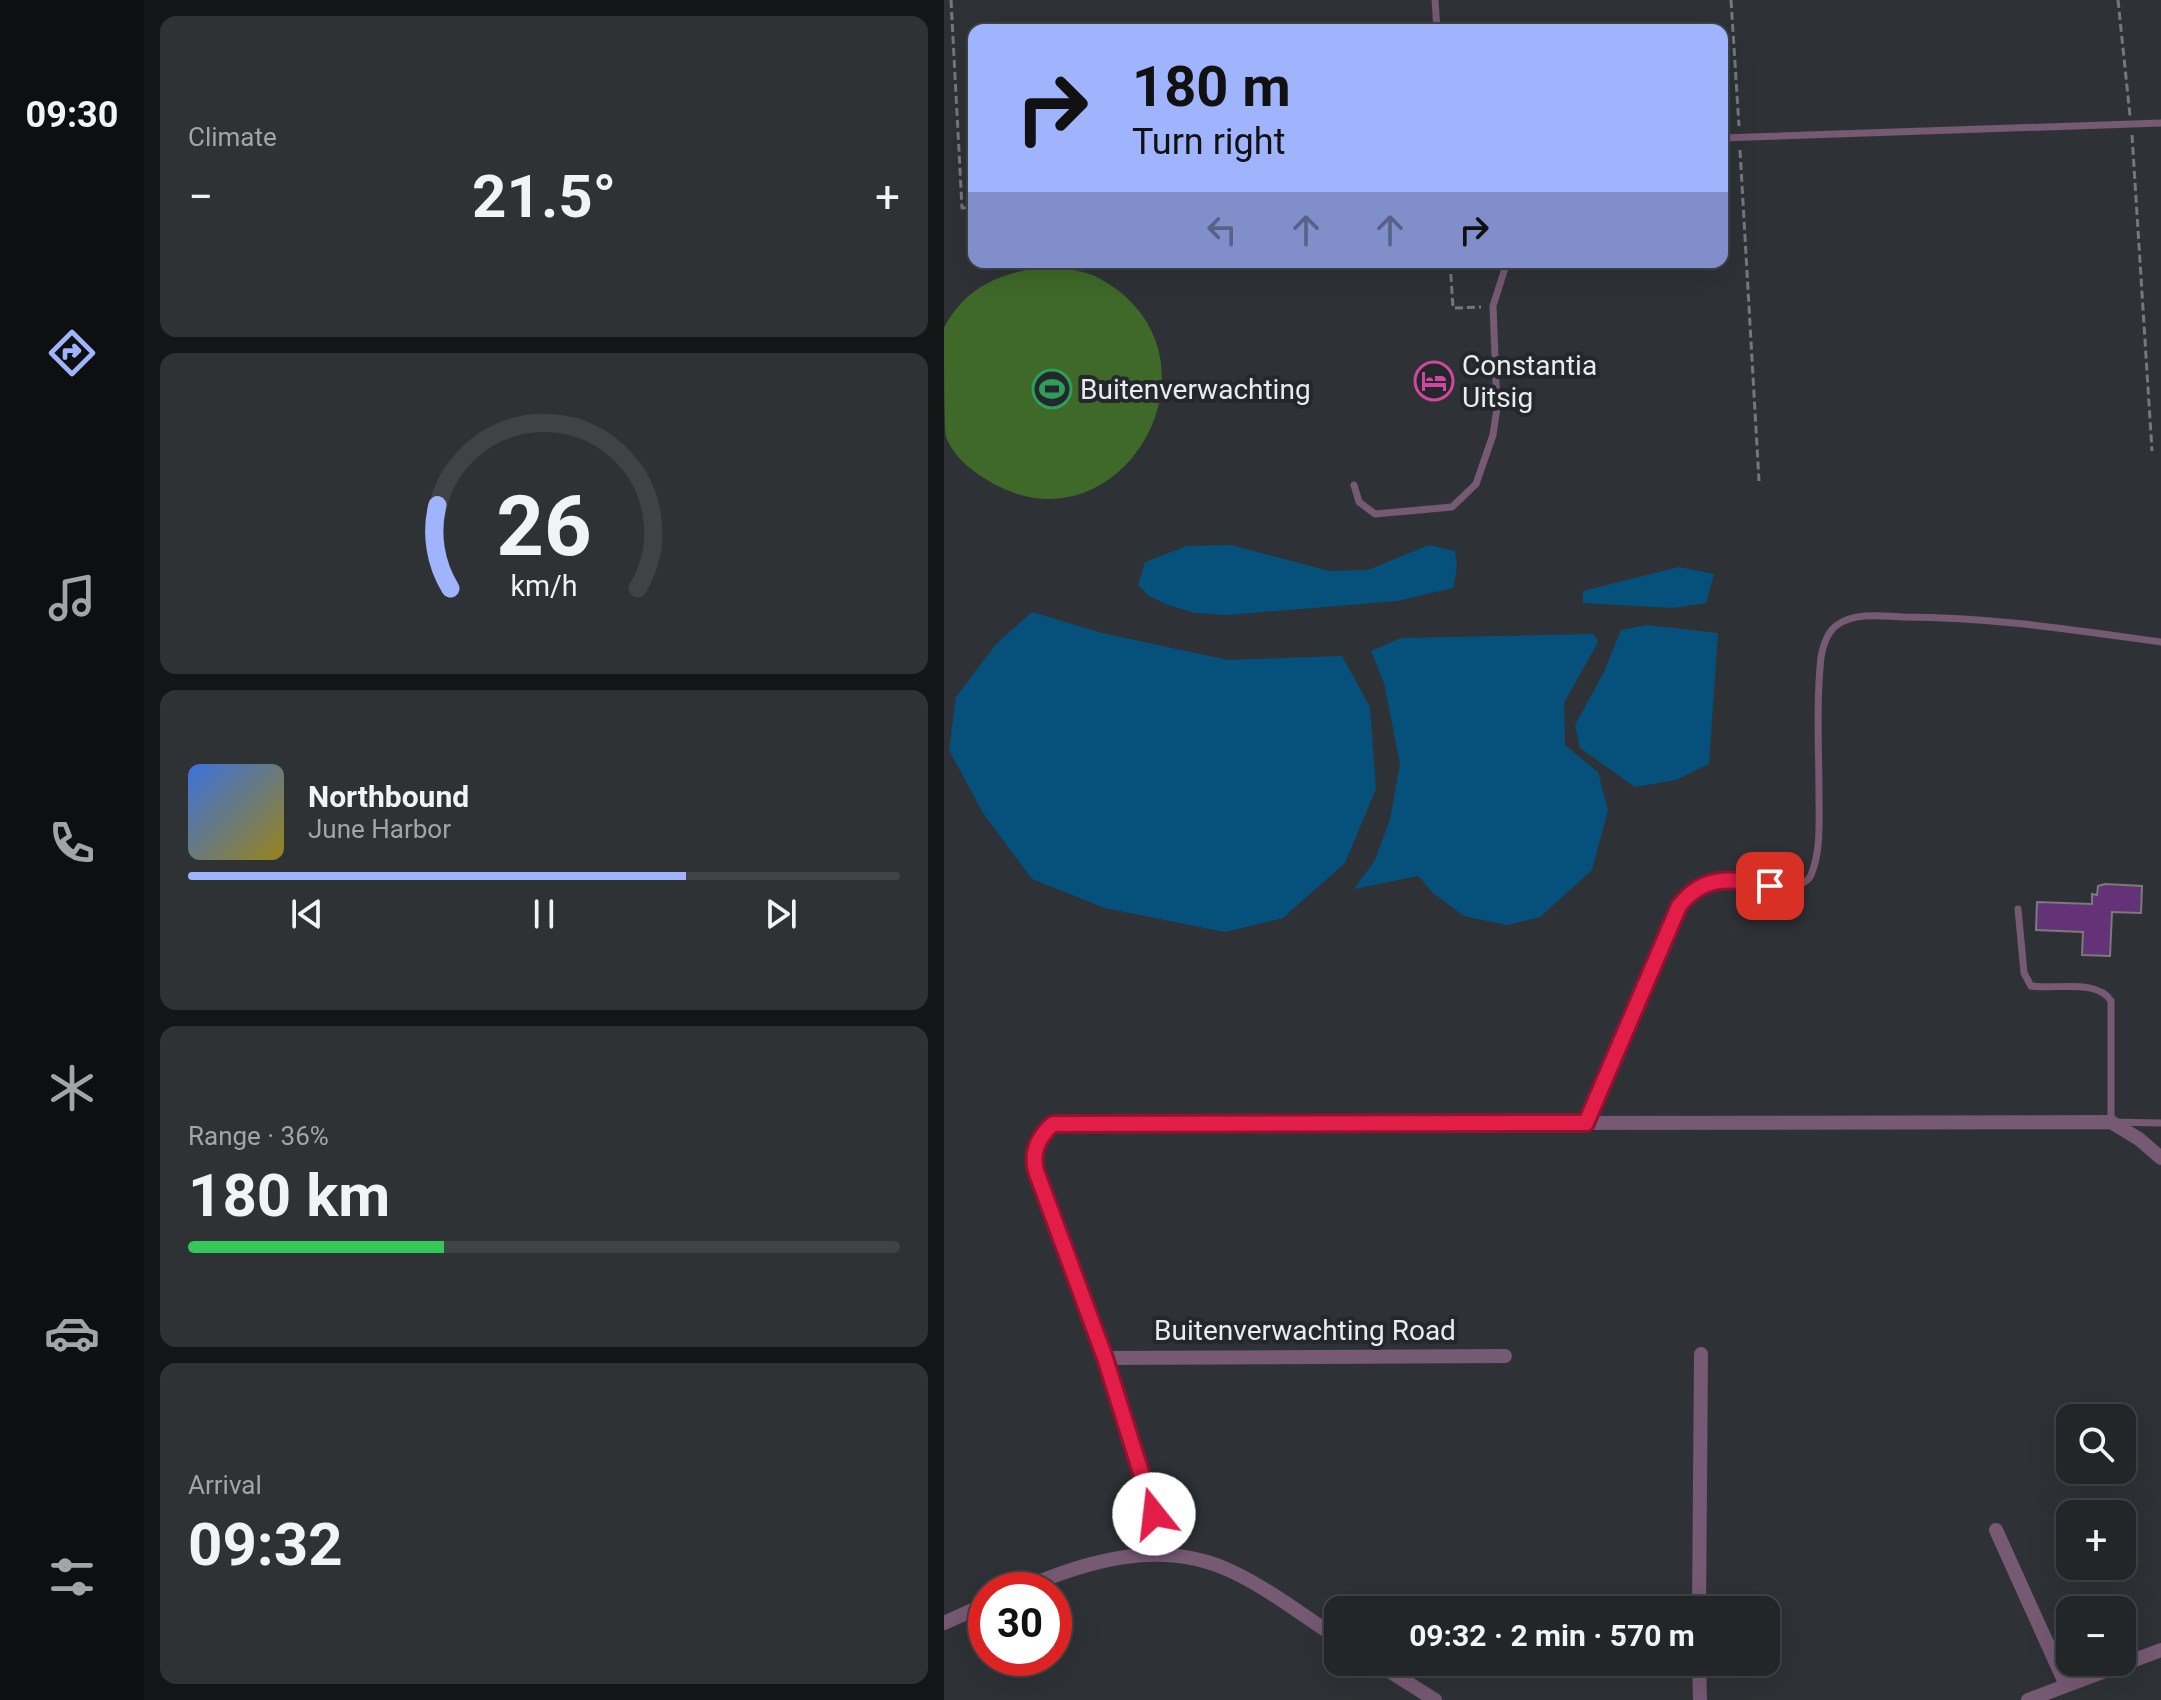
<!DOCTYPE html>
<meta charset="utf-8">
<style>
body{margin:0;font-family:Roboto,sans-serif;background:#2e3234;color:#f1f3f6;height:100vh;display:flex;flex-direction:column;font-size:30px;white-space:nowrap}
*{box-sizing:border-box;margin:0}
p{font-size:26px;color:#a2a5a8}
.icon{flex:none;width:44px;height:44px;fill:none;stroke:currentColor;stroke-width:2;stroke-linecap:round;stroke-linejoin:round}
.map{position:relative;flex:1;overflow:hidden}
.details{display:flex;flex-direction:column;gap:16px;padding:16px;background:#131516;width:800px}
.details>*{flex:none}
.banner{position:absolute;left:24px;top:24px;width:760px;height:244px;border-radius:16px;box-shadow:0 8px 32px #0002,0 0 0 2px #3f4345;background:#a0b3fd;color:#111;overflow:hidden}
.tools{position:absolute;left:1112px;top:1404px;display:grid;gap:16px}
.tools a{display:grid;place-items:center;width:80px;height:80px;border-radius:16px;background:#222628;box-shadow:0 8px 32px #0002,0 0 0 2px #3f4345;font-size:40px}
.speed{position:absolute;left:24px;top:1572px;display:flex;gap:16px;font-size:40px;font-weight:700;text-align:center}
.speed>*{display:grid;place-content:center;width:104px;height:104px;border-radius:50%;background:#222628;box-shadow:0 8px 32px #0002,0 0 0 2px #3f4345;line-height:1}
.speed .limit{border:12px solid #d22;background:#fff;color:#111}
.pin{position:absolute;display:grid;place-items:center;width:68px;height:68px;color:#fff;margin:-34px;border-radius:16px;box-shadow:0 4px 12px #0006}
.me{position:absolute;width:88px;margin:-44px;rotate:344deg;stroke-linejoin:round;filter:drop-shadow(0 0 6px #0008)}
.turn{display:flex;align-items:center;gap:28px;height:168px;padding:0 32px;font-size:36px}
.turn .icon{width:104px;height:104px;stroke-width:2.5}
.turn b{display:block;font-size:56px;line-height:68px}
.lanes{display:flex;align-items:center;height:76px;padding:0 32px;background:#0003;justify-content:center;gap:40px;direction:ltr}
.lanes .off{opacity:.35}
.big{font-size:60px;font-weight:700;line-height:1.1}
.details .tile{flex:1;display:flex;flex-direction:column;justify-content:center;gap:12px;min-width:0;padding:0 28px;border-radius:16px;background:#2e3234}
.details .dial{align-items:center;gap:0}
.dial svg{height:208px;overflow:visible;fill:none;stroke:#3f4345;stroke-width:7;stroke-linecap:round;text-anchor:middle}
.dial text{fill:#f1f3f6;stroke:none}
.song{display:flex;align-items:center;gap:24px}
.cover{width:96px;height:96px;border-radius:12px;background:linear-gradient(135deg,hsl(220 70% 55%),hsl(50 70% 35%))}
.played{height:8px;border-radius:4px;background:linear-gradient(90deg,#a0b3fd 70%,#3f4345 70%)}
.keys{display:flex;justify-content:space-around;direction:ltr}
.heat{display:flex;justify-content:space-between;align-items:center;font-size:44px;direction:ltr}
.charge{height:12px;border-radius:6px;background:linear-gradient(90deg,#34c759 36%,#3f4345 0)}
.trip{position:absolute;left:380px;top:1596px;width:456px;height:80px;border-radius:16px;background:#222628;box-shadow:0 8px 32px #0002,0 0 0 2px #3f4345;font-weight:700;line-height:80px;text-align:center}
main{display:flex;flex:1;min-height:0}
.tab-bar{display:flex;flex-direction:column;width:144px;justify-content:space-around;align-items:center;background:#0e0f10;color:#a2a5a8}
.tab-bar .icon{width:56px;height:56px}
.tab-bar .active{color:#a0b3fd}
.tab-bar b{font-size:36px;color:#f1f3f6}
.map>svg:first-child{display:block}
</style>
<main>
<nav class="tab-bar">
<b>09:30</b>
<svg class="icon active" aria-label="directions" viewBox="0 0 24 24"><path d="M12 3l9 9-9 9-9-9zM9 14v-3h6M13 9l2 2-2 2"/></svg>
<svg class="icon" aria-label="music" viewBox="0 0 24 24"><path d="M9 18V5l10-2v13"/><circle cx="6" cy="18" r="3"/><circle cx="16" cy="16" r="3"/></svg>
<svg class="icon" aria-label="phone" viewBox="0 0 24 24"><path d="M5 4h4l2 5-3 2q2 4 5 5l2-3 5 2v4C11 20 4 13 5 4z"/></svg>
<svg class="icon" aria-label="climate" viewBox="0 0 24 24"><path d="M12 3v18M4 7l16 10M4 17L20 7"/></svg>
<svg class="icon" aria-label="car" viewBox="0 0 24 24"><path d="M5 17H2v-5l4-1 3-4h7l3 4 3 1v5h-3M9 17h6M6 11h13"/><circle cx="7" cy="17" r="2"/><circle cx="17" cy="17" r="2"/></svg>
<svg class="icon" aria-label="filters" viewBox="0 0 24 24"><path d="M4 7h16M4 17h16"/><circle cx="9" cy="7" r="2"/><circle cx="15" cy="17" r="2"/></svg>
</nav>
<section class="details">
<div class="tile"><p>Climate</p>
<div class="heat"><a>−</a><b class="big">21.5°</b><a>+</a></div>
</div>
<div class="tile dial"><svg viewBox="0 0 100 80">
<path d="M14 69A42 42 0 1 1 86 69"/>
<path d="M14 69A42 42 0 0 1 9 37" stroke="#a0b3fd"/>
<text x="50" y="56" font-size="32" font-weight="700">26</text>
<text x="50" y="72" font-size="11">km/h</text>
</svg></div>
<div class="tile">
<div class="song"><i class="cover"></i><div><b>Northbound</b><p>June Harbor</p></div></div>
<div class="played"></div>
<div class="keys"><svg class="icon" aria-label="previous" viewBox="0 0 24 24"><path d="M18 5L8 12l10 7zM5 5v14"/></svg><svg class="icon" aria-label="pause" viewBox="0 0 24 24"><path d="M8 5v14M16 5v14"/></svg><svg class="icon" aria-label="next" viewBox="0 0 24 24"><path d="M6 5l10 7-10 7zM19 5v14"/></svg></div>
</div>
<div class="tile"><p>Range · 36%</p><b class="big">180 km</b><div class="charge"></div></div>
<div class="tile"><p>Arrival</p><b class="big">09:32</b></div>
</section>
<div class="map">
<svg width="1217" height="1700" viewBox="0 0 1217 1700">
<rect width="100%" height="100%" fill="#2e3236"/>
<path fill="#3e6929" d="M 110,266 C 123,269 139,271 151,276 C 293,348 184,552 54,486 C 33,475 11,460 2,437 C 0,422 0,350 0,328 C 23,283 62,271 110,266 Z"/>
<g fill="#05517c">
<path d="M 287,545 L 385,571 L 424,570 L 485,545 L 511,551 L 513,567 L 509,588 L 453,601 L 283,615 L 251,613 L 224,605 L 205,596 L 194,585 L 201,562 L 243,546 Z"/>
<path d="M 735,567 L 770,574 L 762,603 L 729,608 L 639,603 L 639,591 Z"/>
<path d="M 88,612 L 158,633 L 284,660 L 398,656 L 426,707 L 432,789 L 401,863 L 339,918 L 281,932 L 161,908 L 88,879 L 39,813 L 5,750 L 12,697 L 52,644 Z"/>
<path d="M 703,625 L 774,633 L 765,764 L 732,780 L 691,787 L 636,748 L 631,725 L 660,672 L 677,630 Z"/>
<path d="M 650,634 L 654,642 L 620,703 L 621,745 L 654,772 L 664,810 L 648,870 L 596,917 L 563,925 L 520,916 L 489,893 L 474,876 L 410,889 L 431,860 L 446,819 L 456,764 L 440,683 L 427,651 L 457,638 Z"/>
</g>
<path fill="#643277" stroke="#7c787e" stroke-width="2" d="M 1161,884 L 1198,886 L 1197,913 L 1168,912 L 1166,956 L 1138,955 L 1139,932 L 1092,930 L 1093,902 L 1148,904 L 1148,894 L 1153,895 L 1154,886 Z"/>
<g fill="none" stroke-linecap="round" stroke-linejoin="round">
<g stroke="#74777b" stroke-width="3" stroke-dasharray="8 4" stroke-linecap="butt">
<path d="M 7,0 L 18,208 L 30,207"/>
<path d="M 787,0 L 795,126"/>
<path d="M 1174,0 L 1186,116"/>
<path d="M 1188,135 L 1208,451"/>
<path d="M 796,150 L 815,481"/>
<path d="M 506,262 L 509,308 L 537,307"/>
<path d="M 316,263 L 325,262"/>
</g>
<g stroke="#765973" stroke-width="7">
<path d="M 491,0 L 493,30"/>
<path d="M 778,138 L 1217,123"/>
<path d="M 410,485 L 415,502 L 431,514 L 508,507 L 532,484 L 549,435 L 553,408 L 549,306 L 563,262"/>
<path d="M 1074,909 L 1080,973 L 1087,986 C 1110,990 1153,978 1167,1001 L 1167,1122 L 1217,1123"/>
<path d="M 642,1123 C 658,1086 729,901 752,887 C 780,871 856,901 867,875 C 877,851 875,822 875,797 C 875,751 872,703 877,657 C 879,646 883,632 893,625 C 911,612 939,616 959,617 C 1047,617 1131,630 1217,642"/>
</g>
<g stroke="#765973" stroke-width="14">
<path d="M 161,1358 L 561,1356"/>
<path d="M 1052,1530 L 1122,1685"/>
<path d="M 218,1554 L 207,1498 L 119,1237 L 90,1163 L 90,1149 L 109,1124 L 1167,1122 L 1195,1139 L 1217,1158"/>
<path d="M 75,1590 C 144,1560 218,1538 289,1572 C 327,1590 359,1616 394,1638"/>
<path d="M 755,1610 L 757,1354"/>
<path d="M 0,1623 L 42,1604"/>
<path d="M 431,1662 L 491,1700"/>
<path d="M 755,1662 L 756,1700"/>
<path d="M 1084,1700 L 1217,1650"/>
</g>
</g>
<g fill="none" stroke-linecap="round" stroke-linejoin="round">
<g stroke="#92132f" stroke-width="20">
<path id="route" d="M 210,1514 L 161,1358 L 92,1171 C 87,1152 94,1137 109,1124 L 642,1123 L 735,906 C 761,873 788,879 826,886"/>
</g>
<use href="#route" stroke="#e11d48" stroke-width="14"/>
</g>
<defs>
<g id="hotel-ring" transform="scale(2)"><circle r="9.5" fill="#24282c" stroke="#d1479c" stroke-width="1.5"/><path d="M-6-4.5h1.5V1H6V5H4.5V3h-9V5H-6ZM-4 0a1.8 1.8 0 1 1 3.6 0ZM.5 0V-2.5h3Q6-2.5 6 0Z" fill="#d1479c"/></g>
<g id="stadium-ring" transform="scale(2)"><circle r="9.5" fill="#24282c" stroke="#2e9e5b" stroke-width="1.5"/><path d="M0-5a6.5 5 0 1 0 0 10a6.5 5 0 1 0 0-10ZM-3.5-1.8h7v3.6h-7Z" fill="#2e9e5b"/></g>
</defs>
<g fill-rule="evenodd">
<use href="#hotel-ring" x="490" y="381"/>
<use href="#stadium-ring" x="108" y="389"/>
</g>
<g text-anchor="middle" stroke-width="8" stroke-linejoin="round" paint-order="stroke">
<g font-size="28" fill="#e9ebee" stroke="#24282c" text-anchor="start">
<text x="518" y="375">Constantia<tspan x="518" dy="32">Uitsig</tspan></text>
<text x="136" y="399">Buitenverwachting</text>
</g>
<g font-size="28" fill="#e9ebee" stroke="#24282c">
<text x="361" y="1340">Buitenverwachting Road</text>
</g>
</g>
</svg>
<div class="tools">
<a><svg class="icon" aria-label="search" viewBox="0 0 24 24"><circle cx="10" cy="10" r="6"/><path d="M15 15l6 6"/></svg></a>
<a>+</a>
<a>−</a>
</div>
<div class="speed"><div class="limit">30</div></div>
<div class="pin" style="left:826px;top:886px;background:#d93025"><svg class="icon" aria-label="arrive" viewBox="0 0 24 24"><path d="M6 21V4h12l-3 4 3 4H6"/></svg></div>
<svg class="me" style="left:210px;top:1514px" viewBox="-20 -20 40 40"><circle r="19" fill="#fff"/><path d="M0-13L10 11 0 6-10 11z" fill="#e11d48"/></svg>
<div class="trip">09:32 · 2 min · 570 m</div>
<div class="banner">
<div class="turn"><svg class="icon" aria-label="right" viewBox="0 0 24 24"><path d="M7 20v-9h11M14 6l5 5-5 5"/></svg><div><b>180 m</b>Turn right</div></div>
<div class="lanes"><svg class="icon off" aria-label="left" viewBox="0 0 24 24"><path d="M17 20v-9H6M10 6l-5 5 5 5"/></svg><svg class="icon off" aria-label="ahead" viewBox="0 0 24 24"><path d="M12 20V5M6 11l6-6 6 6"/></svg><svg class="icon off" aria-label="ahead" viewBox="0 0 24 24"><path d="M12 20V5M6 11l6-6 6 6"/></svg><svg class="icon" aria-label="right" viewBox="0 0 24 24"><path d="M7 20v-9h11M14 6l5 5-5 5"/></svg></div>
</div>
</div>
</main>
